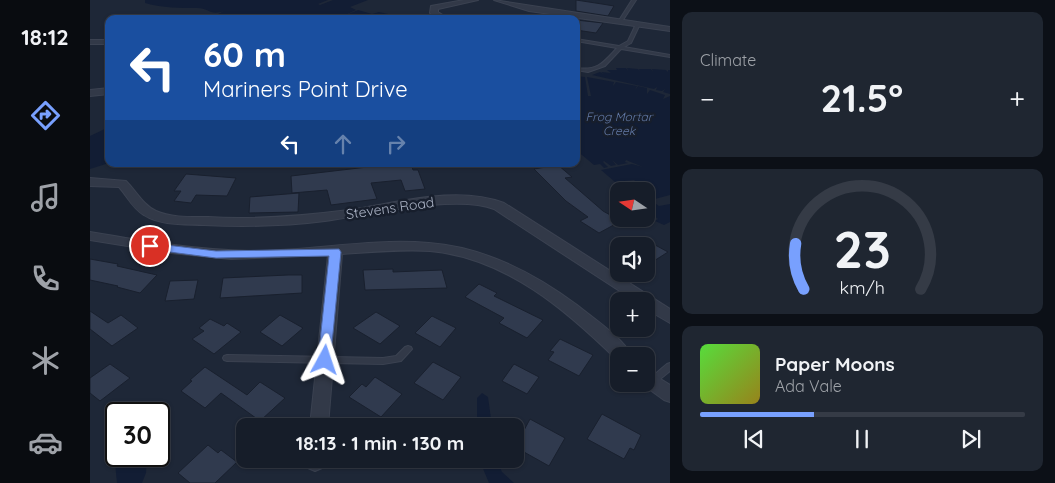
<!DOCTYPE html>
<meta charset="utf-8">
<style>
body{margin:0;font-family:Quicksand,sans-serif;background:#1f2631;color:#f1f3f6;height:100vh;display:flex;flex-direction:column;font-size:19px;white-space:nowrap}
*{box-sizing:border-box;margin:0}
p{font-size:16px;color:#9ea2a8}
.icon{flex:none;width:28px;height:28px;fill:none;stroke:currentColor;stroke-width:2;stroke-linecap:round;stroke-linejoin:round}
.map{position:relative;flex:1;overflow:hidden}
.drawer{display:flex;flex-direction:column;gap:12px;padding:12px;background:#0c1017;width:385px}
.drawer>*{flex:none}
.guide{position:absolute;left:15px;top:15px;width:475px;height:152px;border-radius:10px;box-shadow:0 1px 4px #0004,0 0 0 1px #353b46;background:#1a4fa0;color:#fff;overflow:hidden}
.needle{width:32px;rotate:283deg}
.buttons{position:absolute;left:520px;top:182px;display:grid;gap:10px}
.buttons a{display:grid;place-items:center;width:45px;height:45px;border-radius:10px;background:#161d29;box-shadow:0 1px 4px #0004,0 0 0 1px #353b46;font-size:25px}
.speed{position:absolute;left:15px;top:402px;display:flex;gap:10px;font-size:25px;font-weight:700;text-align:center}
.speed>*{display:grid;place-content:center;width:65px;height:65px;border-radius:50%;background:#161d29;box-shadow:0 1px 4px #0004,0 0 0 1px #353b46;line-height:1}
.speed .limit{border:2px solid #111;border-radius:8px;background:#fff;color:#111}
.pin{position:absolute;display:grid;place-items:center;width:42px;height:42px;color:#fff;margin:-21px;border:2px solid #fff;border-radius:50%;box-shadow:0 1px 5px #0007}
.me{position:absolute;width:55px;margin:-28px;rotate:5deg;stroke-linejoin:round;filter:drop-shadow(0 0 4px #0008)}
.turn{display:flex;align-items:center;gap:18px;height:105px;padding:0 15px;font-size:22px}
.turn .icon{width:65px;height:65px;stroke-width:2.5}
.turn b{display:block;font-size:35px;line-height:42px}
.lanes{display:flex;align-items:center;height:48px;padding:0 15px;background:#0003;justify-content:center;gap:25px;direction:ltr}
.lanes .off{opacity:.35}
.big{font-size:38px;font-weight:700;line-height:1.1}
.drawer .card{flex:1;display:flex;flex-direction:column;justify-content:center;gap:8px;min-width:0;padding:0 18px;border-radius:10px;background:#1f2631}
.drawer .dial{align-items:center;gap:0}
.dial svg{height:130px;overflow:visible;fill:none;stroke:#353b46;stroke-width:7;stroke-linecap:round;text-anchor:middle}
.dial text{fill:#f1f3f6;stroke:none}
.song{display:flex;align-items:center;gap:15px}
.cover{width:60px;height:60px;border-radius:8px;background:linear-gradient(135deg,hsl(110 70% 55%),hsl(50 70% 35%))}
.played{height:5px;border-radius:2px;background:linear-gradient(90deg,#78a0fe 35%,#353b46 35%)}
.keys{display:flex;justify-content:space-around;direction:ltr}
.heat{display:flex;justify-content:space-between;align-items:center;font-size:28px;direction:ltr}
.trip{position:absolute;left:146px;top:418px;width:288px;height:50px;border-radius:10px;background:#161d29;box-shadow:0 1px 4px #0004,0 0 0 1px #353b46;font-weight:700;line-height:50px;text-align:center}
main{display:flex;flex:1;min-height:0}
.tab-bar{display:flex;flex-direction:column;width:90px;justify-content:space-around;align-items:center;background:#090c10;color:#9ea2a8}
.tab-bar .icon{width:35px;height:35px}
.tab-bar .selected{color:#78a0fe}
.tab-bar b{font-size:22px;color:#f1f3f6}
.map>svg:first-child{display:block}
</style>
<main>
<nav class="tab-bar">
<b>18:12</b>
<svg class="icon selected" aria-label="directions" viewBox="0 0 24 24"><path d="M12 3l9 9-9 9-9-9zM9 14v-3h6M13 9l2 2-2 2"/></svg>
<svg class="icon" aria-label="music" viewBox="0 0 24 24"><path d="M9 18V5l10-2v13"/><circle cx="6" cy="18" r="3"/><circle cx="16" cy="16" r="3"/></svg>
<svg class="icon" aria-label="phone" viewBox="0 0 24 24"><path d="M5 4h4l2 5-3 2q2 4 5 5l2-3 5 2v4C11 20 4 13 5 4z"/></svg>
<svg class="icon" aria-label="climate" viewBox="0 0 24 24"><path d="M12 3v18M4 7l16 10M4 17L20 7"/></svg>
<svg class="icon" aria-label="car" viewBox="0 0 24 24"><path d="M5 17H2v-5l4-1 3-4h7l3 4 3 1v5h-3M9 17h6M6 11h13"/><circle cx="7" cy="17" r="2"/><circle cx="17" cy="17" r="2"/></svg>
</nav>
<div class="map">
<svg width="580" height="483" viewBox="0 0 580 483">
<rect width="100%" height="100%" fill="#1e2737"/>
<g fill="#121d34">
<path d="M 55,0 L 238,0 L 228,4 L 230,5 L 243,0 L 278,0 L 260,7 L 266,10 L 251,17 L 268,10 L 282,14 L 289,12 L 298,14 L 284,19 L 137,19 L 126,15 L 134,11 C 120,16 119,8 107,8 C 90,8 73,8 55,3 Z"/>
<path d="M 526,68 L 536,68 L 538,71 L 537,68 L 548,69 L 550,71 L 549,69 L 561,69 L 563,72 L 562,69 L 576,70 L 578,72 L 578,70 L 580,70 L 580,94 L 573,92 L 575,89 L 572,91 L 566,90 L 567,87 L 564,89 L 502,75 L 510,72 L 515,75 L 511,72 L 521,73 L 517,70 L 527,70 Z"/>
<path d="M 486,76 L 495,77 L 498,96 L 501,96 L 497,77 L 524,82 L 523,86 L 526,82 L 547,86 L 545,90 L 548,86 L 557,88 L 557,94 L 560,90 L 575,95 L 573,99 L 580,96 L 580,195 L 561,200 L 564,202 L 556,204 L 556,191 L 535,191 L 527,184 L 546,182 L 544,180 L 525,182 L 511,170 L 542,164 L 553,167 L 536,160 L 535,162 L 538,163 L 528,165 L 522,160 L 526,165 L 521,166 L 514,161 L 513,162 L 518,167 L 514,168 L 510,164 L 504,165 L 486,150 Z"/>
<path d="M 19,127 L 19,163 L 0,169 L 0,136 Z"/>
<path d="M 566,204 L 569,206 L 580,204 L 580,222 L 574,225 L 565,221 L 568,219 L 556,209 L 556,206 Z"/>
<path d="M 392,393 L 398,397 L 402,426 L 387,426 L 387,398 Z"/>
<path d="M 26,449 L 26,456 L 57,456 L 56,473 L 52,483 L 27,483 L 24,453 Z"/>
<path d="M 389,459 L 406,459 L 412,472 L 424,483 L 399,483 Z"/>
</g>
<g fill="#303a4e" stroke="#19202e">
<path d="M 486,0 L 512,4 L 524,6 L 518,16 L 486,11 Z"/>
<path d="M 486,20 L 513,23 L 506,33 L 486,30 Z"/>
<path d="M 285,164 L 321,164 L 323,170 L 328,170 L 335,189 L 315,191 L 311,180 L 281,183 L 287,199 L 241,205 L 237,190 L 202,193 L 201,176 L 286,166 Z"/>
<path d="M 468,165 L 482,177 L 475,178 L 513,211 L 531,221 L 509,233 L 490,221 L 498,217 L 476,201 L 444,169 Z"/>
<path d="M 96,174 L 146,178 L 137,196 L 106,195 L 101,203 L 84,201 L 91,191 L 84,191 Z"/>
<path d="M 209,193 L 208,212 L 159,213 L 160,197 Z"/>
<path d="M 556,240 L 578,252 L 556,266 Z"/>
<path d="M 0,259 L 28,264 L 27,266 L 67,275 L 50,293 L 27,287 L 28,286 L 0,280 Z"/>
<path d="M 303,269 L 303,272 L 352,270 L 357,288 L 275,290 L 273,270 Z"/>
<path d="M 198,275 L 212,275 L 212,293 L 130,298 L 133,278 Z"/>
<path d="M 108,280 L 104,299 L 75,301 L 80,281 Z"/>
<path d="M 389,284 L 407,293 L 404,296 L 453,320 L 437,338 L 409,323 L 414,318 L 375,297 Z"/>
<path d="M 0,311 L 18,323 L 31,315 L 48,328 L 22,346 L 0,329 Z"/>
<path d="M 286,312 L 310,326 L 290,344 L 263,328 Z"/>
<path d="M 190,315 L 213,328 L 192,346 L 170,332 Z"/>
<path d="M 342,316 L 366,328 L 350,347 L 325,333 Z"/>
<path d="M 120,319 L 134,326 L 137,323 L 151,332 L 124,354 L 102,339 L 114,331 L 109,328 Z"/>
<path d="M 470,339 L 503,355 L 489,376 L 458,360 L 464,352 L 460,351 Z"/>
<path d="M 343,362 L 371,377 L 353,400 L 324,383 Z"/>
<path d="M 20,364 L 40,378 L 10,401 L 0,393 L 0,378 Z"/>
<path d="M 424,364 L 449,377 L 437,394 L 412,381 Z"/>
<path d="M 115,367 L 157,395 L 170,382 L 195,398 L 170,421 L 131,393 L 115,408 L 91,391 L 102,381 L 100,380 Z"/>
<path d="M 285,377 L 312,394 L 291,417 L 259,397 L 272,384 L 276,387 Z"/>
<path d="M 512,414 L 551,435 L 544,450 L 540,448 L 534,459 L 497,439 Z"/>
<path d="M 440,419 L 475,438 L 459,466 L 425,447 Z"/>
<path d="M 118,445 L 128,453 L 131,450 L 147,462 L 125,483 L 100,483 L 88,473 Z"/>
</g>
<g fill="none" stroke-linecap="round" stroke-linejoin="round">
<g stroke="#3b4251" stroke-width="2">
<g id="service">
<path d="M 542,0 L 546,0 L 531,23 L 529,23 L 528,22 Z"/>
<path d="M 548,23 L 550,24 L 541,43 L 534,47 L 580,55 L 580,57 L 531,49 L 515,66 L 498,72 L 486,70 L 486,68 C 508,71 513,63 527,48 L 486,41 L 486,39 L 529,46 L 538,41 L 546,24 Z"/>
<path d="M 318,346 L 321,347 L 322,349 L 311,361 L 293,364 L 137,361 L 134,360 L 133,358 L 134,356 L 137,355 L 293,358 L 306,356 L 315,347 Z"/>
<path d="M 580,363 L 580,371 L 564,384 L 561,386 L 558,384 L 557,382 L 558,380 L 577,364 Z"/>
</g>
</g>
<g stroke="#3b4251" stroke-width="2">
<g id="minor">
<path d="M 374,0 L 388,0 L 348,9 L 348,12 L 359,19 L 349,19 L 340,13 L 341,6 Z"/>
<path d="M 404,0 L 580,27 L 580,31 L 439,11 Z"/>
<rect x="0" y="40" width="19" height="4"/>
<path d="M 19,88 L 19,94 L 0,96 L 0,90 Z"/>
<path d="M 0,178 L 36,181 C 46,191 53,205 66,211 C 81,218 102,217 118,217 C 166,220 212,216 259,210 C 308,203 366,185 414,203 L 580,309 L 580,323 L 556,309 L 556,301 L 545,301 L 404,209 C 366,194 278,215 235,221 C 195,226 154,227 114,225 C 95,224 71,226 54,215 C 43,209 37,196 29,187 L 0,186 Z"/>
<path d="M 0,232 C 53,241 107,250 161,251 C 221,251 280,238 339,243 C 394,247 444,273 487,305 C 503,318 533,338 542,356 L 529,356 L 528,361 C 476,310 416,258 340,251 C 311,249 281,252 252,254 L 238,426 L 220,426 L 238,255 L 141,259 L 81,253 L 0,240 Z"/>
<path d="M 556,370 L 580,385 L 580,402 L 574,400 L 552,384 L 556,384 Z"/>
<path d="M 216,459 L 236,459 L 232,468 L 225,471 L 218,468 Z"/>
</g>
</g>
<use href="#service" fill="#323948" fill-rule="evenodd"/>
<use href="#minor" fill="#323948" fill-rule="evenodd"/>
</g>
<path fill="#78a0fe" stroke="#4e68a5" d="M 60,243 L 126,251 L 249,249 L 251,252 L 240,364 L 230,364 L 228,360 L 239,256 L 126,258 L 56,249 L 54,246 Z"/>
<g text-anchor="middle" stroke-width="5" stroke-linejoin="round" paint-order="stroke">
<g font-size="12" font-style="italic" fill="#6279a6" stroke="#171e2c">
<text x="529" y="121">Frog Mortar<tspan x="529" dy="14">Creek</tspan></text>
</g>
<g font-size="14" fill="#abb3c5" stroke="#171e2c">
<text transform="translate(300 208) rotate(-8)" y="5">Stevens Road</text>
</g>
</g>
</svg>
<div class="buttons">
<a><svg class="needle" viewBox="-14 -14 28 28"><path d="M0-13l5 13h-10z" fill="#e53935"/><path d="M0 13l5-13h-10z" fill="#9ea2a8"/></svg></a>
<a><svg class="icon" aria-label="sound" viewBox="0 0 24 24"><path d="M4 9h4l5-4v14l-5-4H4zM17 9q2 3 0 6"/></svg></a>
<a>+</a>
<a>−</a>
</div>
<div class="speed"><div class="limit">30</div></div>
<div class="pin" style="left:60px;top:246px;background:#d93025"><svg class="icon" aria-label="arrive" viewBox="0 0 24 24"><path d="M6 21V4h12l-3 4 3 4H6"/></svg></div>
<svg class="me" style="left:235px;top:360px" viewBox="-20 -20 40 40"><path d="M0-17L14 15 0 8-14 15z" fill="#78a0fe" stroke="#fff" stroke-width="4"/></svg>
<div class="trip">18:13 · 1 min · 130 m</div>
<div class="guide">
<div class="turn"><svg class="icon" aria-label="left" viewBox="0 0 24 24"><path d="M17 20v-9H6M10 6l-5 5 5 5"/></svg><div><b>60 m</b>Mariners Point Drive</div></div>
<div class="lanes"><svg class="icon" aria-label="left" viewBox="0 0 24 24"><path d="M17 20v-9H6M10 6l-5 5 5 5"/></svg><svg class="icon off" aria-label="ahead" viewBox="0 0 24 24"><path d="M12 20V5M6 11l6-6 6 6"/></svg><svg class="icon off" aria-label="right" viewBox="0 0 24 24"><path d="M7 20v-9h11M14 6l5 5-5 5"/></svg></div>
</div>
</div>
<section class="drawer">
<div class="card"><p>Climate</p>
<div class="heat"><a>−</a><b class="big">21.5°</b><a>+</a></div>
</div>
<div class="card dial"><svg viewBox="0 0 100 80">
<path d="M14 69A42 42 0 1 1 86 69"/>
<path d="M14 69A42 42 0 0 1 9 41" stroke="#78a0fe"/>
<text x="50" y="56" font-size="32" font-weight="700">23</text>
<text x="50" y="72" font-size="11">km/h</text>
</svg></div>
<div class="card">
<div class="song"><i class="cover"></i><div><b>Paper Moons</b><p>Ada Vale</p></div></div>
<div class="played"></div>
<div class="keys"><svg class="icon" aria-label="previous" viewBox="0 0 24 24"><path d="M18 5L8 12l10 7zM5 5v14"/></svg><svg class="icon" aria-label="pause" viewBox="0 0 24 24"><path d="M8 5v14M16 5v14"/></svg><svg class="icon" aria-label="next" viewBox="0 0 24 24"><path d="M6 5l10 7-10 7zM19 5v14"/></svg></div>
</div>
</section>
</main>
